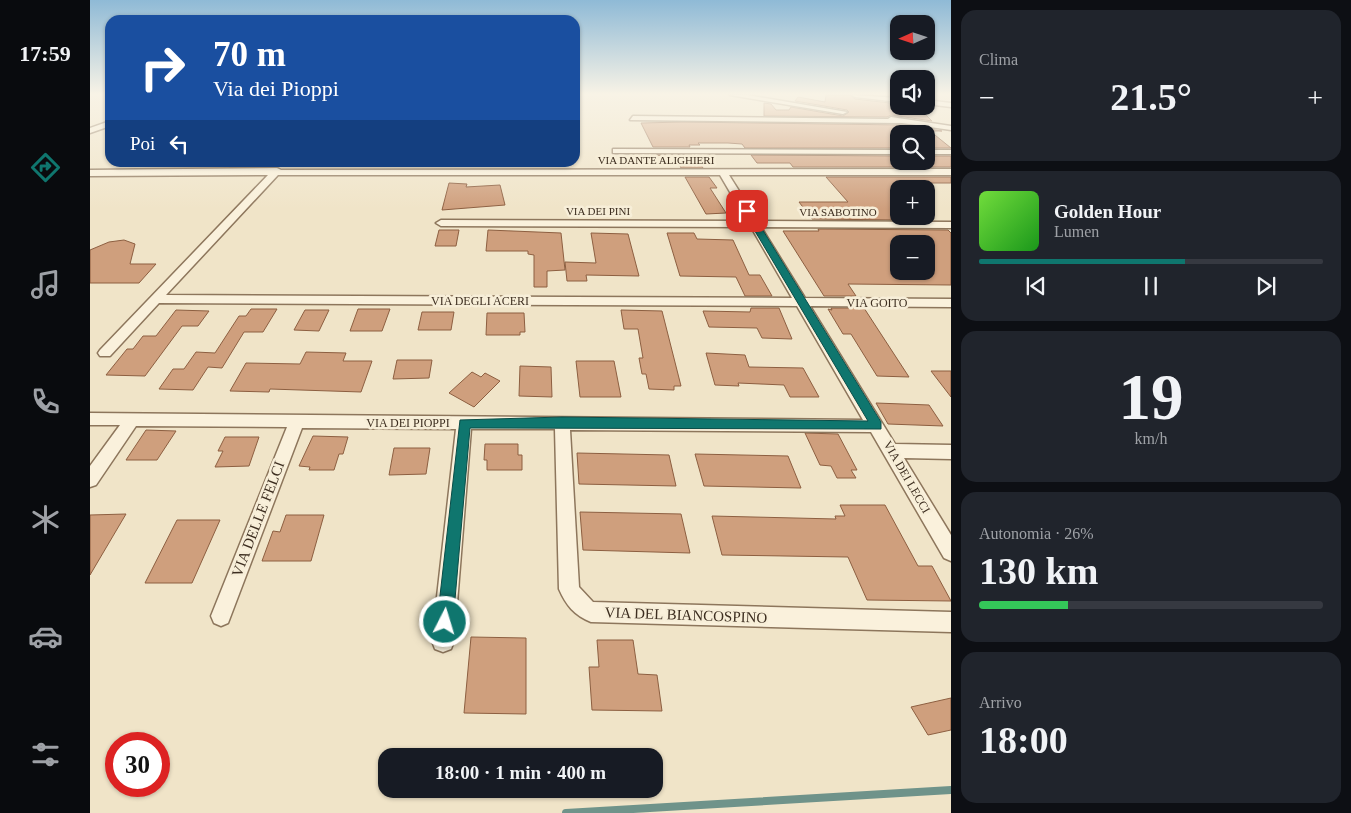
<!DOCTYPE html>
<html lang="it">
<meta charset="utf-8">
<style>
body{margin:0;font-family:"Times New Roman",serif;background:#20242c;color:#f1f3f6;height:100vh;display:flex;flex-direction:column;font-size:19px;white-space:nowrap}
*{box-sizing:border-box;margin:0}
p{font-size:16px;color:#9ea1a6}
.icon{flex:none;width:28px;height:28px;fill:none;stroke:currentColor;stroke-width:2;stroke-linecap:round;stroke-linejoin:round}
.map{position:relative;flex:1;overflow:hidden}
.side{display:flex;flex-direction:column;gap:10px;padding:10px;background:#0d0f14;width:400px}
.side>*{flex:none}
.top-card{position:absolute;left:15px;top:15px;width:475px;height:152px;border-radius:15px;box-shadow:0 1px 4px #0004;background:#1a4fa0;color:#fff;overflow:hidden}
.needle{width:32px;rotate:267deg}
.buttons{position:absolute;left:800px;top:15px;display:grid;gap:10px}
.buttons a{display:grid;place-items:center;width:45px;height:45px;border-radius:10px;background:#171b24;box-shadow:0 1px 4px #0004;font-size:25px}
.speed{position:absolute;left:15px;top:732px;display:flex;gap:10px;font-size:25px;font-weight:700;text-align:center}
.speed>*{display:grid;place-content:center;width:65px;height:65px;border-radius:50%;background:#171b24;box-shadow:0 1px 4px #0004;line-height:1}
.speed .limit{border:8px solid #d22;background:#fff;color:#111}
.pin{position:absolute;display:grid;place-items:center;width:42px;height:42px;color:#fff;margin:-21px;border-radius:10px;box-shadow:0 2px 8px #0006}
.me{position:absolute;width:55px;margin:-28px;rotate:5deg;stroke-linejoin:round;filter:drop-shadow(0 0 4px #0008)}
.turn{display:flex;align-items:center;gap:18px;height:105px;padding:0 25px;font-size:22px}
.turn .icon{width:65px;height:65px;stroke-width:2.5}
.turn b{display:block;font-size:35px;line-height:42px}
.then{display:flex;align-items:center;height:48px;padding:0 25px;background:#0003;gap:10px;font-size:19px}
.big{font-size:38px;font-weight:700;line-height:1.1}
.side .tile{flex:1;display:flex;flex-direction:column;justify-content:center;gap:8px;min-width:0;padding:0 18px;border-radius:15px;background:#20242c}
.side .dial{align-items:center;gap:0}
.dial b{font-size:65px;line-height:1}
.song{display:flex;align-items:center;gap:15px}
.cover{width:60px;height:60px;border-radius:8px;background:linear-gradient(135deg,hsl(100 70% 55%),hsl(120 70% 35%))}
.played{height:5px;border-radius:2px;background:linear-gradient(90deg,#0f766e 60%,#363941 60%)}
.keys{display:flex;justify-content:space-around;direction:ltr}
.heat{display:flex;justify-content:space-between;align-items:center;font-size:28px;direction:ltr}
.charge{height:8px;border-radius:4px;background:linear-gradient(90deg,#34c759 26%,#363941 0)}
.trip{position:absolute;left:288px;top:748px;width:285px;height:50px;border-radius:15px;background:#171b24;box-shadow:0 1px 4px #0004;font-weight:700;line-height:50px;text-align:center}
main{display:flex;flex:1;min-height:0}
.tabs{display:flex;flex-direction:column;width:90px;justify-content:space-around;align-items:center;background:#090b0e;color:#9ea1a6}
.tabs .icon{width:35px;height:35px}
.tabs .selected{color:#0f766e}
.tabs b{font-size:22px;color:#f1f3f6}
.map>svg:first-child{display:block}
</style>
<main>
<nav class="tabs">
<b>17:59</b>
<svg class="icon selected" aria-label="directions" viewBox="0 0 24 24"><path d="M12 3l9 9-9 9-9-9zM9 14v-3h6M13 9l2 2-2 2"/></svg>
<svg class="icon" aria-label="music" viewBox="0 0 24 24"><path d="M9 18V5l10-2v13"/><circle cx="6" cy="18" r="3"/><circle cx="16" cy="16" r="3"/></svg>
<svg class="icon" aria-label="phone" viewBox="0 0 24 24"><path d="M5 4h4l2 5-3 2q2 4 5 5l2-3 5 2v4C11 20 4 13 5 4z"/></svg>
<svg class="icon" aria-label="climate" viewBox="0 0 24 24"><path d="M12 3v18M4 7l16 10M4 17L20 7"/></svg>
<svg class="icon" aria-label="car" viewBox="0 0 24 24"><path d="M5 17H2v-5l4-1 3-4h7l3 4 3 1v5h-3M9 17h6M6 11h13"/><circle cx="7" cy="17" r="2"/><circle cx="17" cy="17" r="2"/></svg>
<svg class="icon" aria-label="filters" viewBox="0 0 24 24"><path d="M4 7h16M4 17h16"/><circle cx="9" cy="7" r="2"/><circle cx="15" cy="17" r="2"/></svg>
</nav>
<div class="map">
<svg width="861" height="813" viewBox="0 0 861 813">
<rect width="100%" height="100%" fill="#f0e4c8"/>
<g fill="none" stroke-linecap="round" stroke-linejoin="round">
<path stroke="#6f938a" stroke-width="8" d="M 476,813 L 861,790"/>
</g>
<g fill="#cf9f7d" stroke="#8d5f41" fill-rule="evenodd">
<path d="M 736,95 L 760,95 L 765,99 L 800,103 L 801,108 L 811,111 L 833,112 L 842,121 L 801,115 L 797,117 L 674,116 L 674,103 L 681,104 L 686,110 L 699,110 L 701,107 L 753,116 L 759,112 L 757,110 L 705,101 L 708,97 L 735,102 Z"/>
<path d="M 594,122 L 812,125 L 852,131 L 840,131 L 861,148 L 836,148 L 836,134 L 809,134 L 809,148 L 655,148 L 652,144 L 638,143 L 608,143 L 610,145 L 599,145 L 600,147 L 563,147 L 551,123 Z"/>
<path d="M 566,155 L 605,155 L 613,168 L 591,168 L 586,156 Z"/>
<path d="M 661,155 L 809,156 L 809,161 L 836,161 L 836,156 L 861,156 L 861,167 L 703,167 L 700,163 L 667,163 Z"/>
<path d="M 595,177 L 619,177 L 627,188 L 620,188 L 636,213 L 616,214 Z"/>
<path d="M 736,177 L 861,177 L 861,183 L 825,183 L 831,189 L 809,189 L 809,220 L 722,219 L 709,202 L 758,202 Z"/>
<path d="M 359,183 L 377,184 L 376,187 L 410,185 L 415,205 L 352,210 Z"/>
<path d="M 728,229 L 858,230 L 861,233 L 861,285 L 758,284 L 766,296 L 734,296 L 693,231 L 729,231 ZM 809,244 L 836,244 L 836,271 L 809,271 Z"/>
<path d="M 349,230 L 369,230 L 366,246 L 345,246 Z"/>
<path d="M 398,230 L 471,233 L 475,270 L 457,271 L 457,287 L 444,287 L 444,255 L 438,254 L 438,251 L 396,251 Z"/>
<path d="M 501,233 L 538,234 L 549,276 L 496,275 L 497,281 L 477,281 L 475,262 L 506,263 Z"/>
<path d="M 577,233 L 604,233 L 607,239 L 643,240 L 659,275 L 670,275 L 682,296 L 655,296 L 646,277 L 590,276 Z"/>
<path d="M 34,240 L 45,244 L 40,264 L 66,264 L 49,283 L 0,283 L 0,250 L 19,242 Z"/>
<path d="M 661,308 L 689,308 L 702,339 L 672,338 L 667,328 L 619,327 L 613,311 L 660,312 Z"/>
<path d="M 741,308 L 774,308 L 819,377 L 787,376 L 761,334 L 753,334 L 738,309 L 742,310 Z"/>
<path d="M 161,309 L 187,309 L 173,332 L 154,332 L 132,368 L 118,367 L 103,390 L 69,389 L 83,369 L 94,369 L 106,352 L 125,353 L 149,316 L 156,316 Z"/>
<path d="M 268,309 L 300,309 L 292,331 L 260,331 Z"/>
<path d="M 86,310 L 119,311 L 108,326 L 92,326 L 55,376 L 16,375 L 37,349 L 43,349 L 53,336 L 66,336 Z"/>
<path d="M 215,310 L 239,310 L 229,331 L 204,330 Z"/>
<path d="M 531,310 L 572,311 L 591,386 L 584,386 L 584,390 L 559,389 L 556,374 L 552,374 L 549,358 L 553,358 L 548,329 L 534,329 Z"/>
<path d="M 332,312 L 364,312 L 361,330 L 328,330 Z"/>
<path d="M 397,313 L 434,313 L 435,332 L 430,332 L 430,335 L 396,335 Z"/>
<path d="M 216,352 L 256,353 L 253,361 L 282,361 L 271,392 L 180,389 L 179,392 L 140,391 L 156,363 L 210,364 Z"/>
<path d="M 616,353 L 655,355 L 659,367 L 713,368 L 729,397 L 700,397 L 694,385 L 648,383 L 649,386 L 625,385 Z"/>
<path d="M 307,360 L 342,360 L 339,378 L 303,379 Z"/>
<path d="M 486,361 L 524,361 L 531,397 L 490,397 Z"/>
<path d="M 430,366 L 461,367 L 462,397 L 429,396 Z"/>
<path d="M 841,371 L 861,371 L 861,397 Z"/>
<path d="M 382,372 L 391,377 L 395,373 L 410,381 L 384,407 L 359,393 Z"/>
<path d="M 786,403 L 839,405 L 853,426 L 798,424 Z"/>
<path d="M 56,430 L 86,431 L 67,460 L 36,460 Z"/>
<path d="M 715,433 L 748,434 L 767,470 L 761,470 L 766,478 L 747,478 L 741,466 L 730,465 Z"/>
<path d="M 223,436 L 258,437 L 253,454 L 249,454 L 244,470 L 219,470 L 220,467 L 209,466 Z"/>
<path d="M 135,437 L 169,437 L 159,466 L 125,467 L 133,451 L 128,451 Z"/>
<path d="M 395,444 L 428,444 L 428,455 L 432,455 L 432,470 L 397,470 L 397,460 L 394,460 Z"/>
<path d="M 304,448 L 340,448 L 336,474 L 299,475 Z"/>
<path d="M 487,453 L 579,455 L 586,486 L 489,484 Z"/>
<path d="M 605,454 L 698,456 L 711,488 L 614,486 Z"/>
<path d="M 750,505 L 795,505 L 828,566 L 842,566 L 861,601 L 777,600 L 758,557 L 632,555 L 622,516 L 746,519 L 745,516 L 755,516 Z"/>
<path d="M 490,512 L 591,514 L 600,553 L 493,550 Z"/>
<path d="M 36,514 L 0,575 L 0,515 Z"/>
<path d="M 196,515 L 234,515 L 221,561 L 172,561 L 183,531 L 190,532 Z"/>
<path d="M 87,520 L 130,520 L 102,583 L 55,583 Z"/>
<path d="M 381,637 L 436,638 L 436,714 L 374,713 Z"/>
<path d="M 507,640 L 543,640 L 548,674 L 567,675 L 572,711 L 502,710 L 499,667 L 509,667 Z"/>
<path d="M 861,698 L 861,730 L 838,735 L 821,707 Z"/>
</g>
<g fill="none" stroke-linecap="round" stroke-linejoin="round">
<g stroke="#8d765c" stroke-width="3">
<g id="street">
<path d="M 640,95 L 657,95 L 757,112 L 753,114 Z"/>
<path d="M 762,95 L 809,98 L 809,102 L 765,97 Z"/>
<path d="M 836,100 L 861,103 L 861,107 L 836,104 Z"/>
<path d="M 543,116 L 798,119 L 801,117 L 861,126 L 861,130 L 812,123 L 540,120 Z"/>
<path d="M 20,121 L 20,126 L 0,133 L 0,128 Z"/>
<path d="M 526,149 L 809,150 L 809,154 L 523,153 L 523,149 Z"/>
<rect x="836" y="150" width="25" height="4"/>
<path d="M 187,168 L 191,170 L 861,169 L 861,175 L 639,175 L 668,221 L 861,222 L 861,228 L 671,227 L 715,298 L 861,299 L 861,307 L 720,306 L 805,444 L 861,445 L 861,459 L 814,458 L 861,535 L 861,561 L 854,558 L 781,432 L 480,430 L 489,587 L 503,602 L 861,612 L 861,632 L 501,622 C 484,615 476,605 469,589 L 465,429 L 381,429 L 364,641 L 361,649 L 353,652 L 345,649 L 342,641 L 366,429 L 212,428 L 138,623 L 131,626 L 124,623 L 121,616 L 197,427 L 46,426 L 6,485 L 0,487 L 0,466 L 30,425 L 0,425 L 0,413 L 773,420 L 707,306 L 69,303 L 20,356 L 10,356 L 8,353 L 10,350 L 178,175 L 0,176 L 0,170 ZM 188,175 L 630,175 L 657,221 L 351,220 L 346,223 L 351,226 L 661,227 L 702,298 L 76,295 Z"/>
</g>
</g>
<use href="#street" fill="#faf1dc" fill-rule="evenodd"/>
</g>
<linearGradient id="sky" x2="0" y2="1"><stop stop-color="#8fbad6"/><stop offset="0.45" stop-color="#f8f3e6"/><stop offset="1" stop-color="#f8f3e6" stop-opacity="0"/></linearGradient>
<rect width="861" height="209" fill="url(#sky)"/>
<path fill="#0f766e" stroke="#0a4d48" d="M 657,209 L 661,211 L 791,422 L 791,429 L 380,428 L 363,622 L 360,627 L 355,629 L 349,627 L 347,622 L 370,420 L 472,417 L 778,421 L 653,211 Z"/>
<g text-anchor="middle" stroke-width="5" stroke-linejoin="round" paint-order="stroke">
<g font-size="11" fill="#3d2e20" stroke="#f7eed8">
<text x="566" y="164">VIA DANTE ALIGHIERI</text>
<text x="508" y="215">VIA DEI PINI</text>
<text x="748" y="216">VIA SABOTINO</text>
</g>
<g font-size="12" fill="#3d2e20" stroke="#f7eed8">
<text x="390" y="305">VIA DEGLI ACERI</text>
<text x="787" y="307">VIA GOITO</text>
<text x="318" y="427">VIA DEI PIOPPI</text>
<text transform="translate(817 477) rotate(60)" y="4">VIA DEI LECCI</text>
</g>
<g font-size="15" fill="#3d2e20" stroke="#f7eed8">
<text transform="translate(168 519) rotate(-69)" y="5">VIA DELLE FELCI</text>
<text transform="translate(596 615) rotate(2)" y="5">VIA DEL BIANCOSPINO</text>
</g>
</g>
</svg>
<div class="buttons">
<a><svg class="needle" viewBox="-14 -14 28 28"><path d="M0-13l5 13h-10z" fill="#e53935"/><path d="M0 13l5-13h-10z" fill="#9ea1a6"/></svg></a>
<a><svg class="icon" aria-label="sound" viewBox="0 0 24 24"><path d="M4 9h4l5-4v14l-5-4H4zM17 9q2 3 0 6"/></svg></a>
<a><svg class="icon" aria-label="search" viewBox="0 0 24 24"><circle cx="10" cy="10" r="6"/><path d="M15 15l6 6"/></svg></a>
<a>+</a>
<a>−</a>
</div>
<div class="speed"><div class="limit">30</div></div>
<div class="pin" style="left:657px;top:211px;background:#d93025"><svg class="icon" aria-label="arrive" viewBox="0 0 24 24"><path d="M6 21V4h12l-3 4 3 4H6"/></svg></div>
<svg class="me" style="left:355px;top:622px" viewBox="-20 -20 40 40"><circle r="17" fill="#0f766e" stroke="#fff" stroke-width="3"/><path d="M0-11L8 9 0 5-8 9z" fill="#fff"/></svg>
<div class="trip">18:00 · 1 min · 400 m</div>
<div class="top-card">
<div class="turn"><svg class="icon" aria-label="right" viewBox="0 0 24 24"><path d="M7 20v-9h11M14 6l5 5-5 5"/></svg><div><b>70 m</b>Via dei Pioppi</div></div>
<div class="then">Poi<svg class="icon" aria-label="left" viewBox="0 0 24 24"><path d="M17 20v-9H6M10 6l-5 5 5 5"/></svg></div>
</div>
</div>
<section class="side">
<div class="tile"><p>Clima</p>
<div class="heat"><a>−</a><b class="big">21.5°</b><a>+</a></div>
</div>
<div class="tile">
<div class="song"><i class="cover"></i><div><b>Golden Hour</b><p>Lumen</p></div></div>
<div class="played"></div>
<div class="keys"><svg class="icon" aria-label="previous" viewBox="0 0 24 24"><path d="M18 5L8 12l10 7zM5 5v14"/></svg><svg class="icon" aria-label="pause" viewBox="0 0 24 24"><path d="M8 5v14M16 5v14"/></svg><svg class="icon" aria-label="next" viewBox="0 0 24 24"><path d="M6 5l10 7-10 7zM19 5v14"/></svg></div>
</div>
<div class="tile dial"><b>19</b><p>km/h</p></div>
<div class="tile"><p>Autonomia · 26%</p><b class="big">130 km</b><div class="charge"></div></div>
<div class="tile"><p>Arrivo</p><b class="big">18:00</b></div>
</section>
</main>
